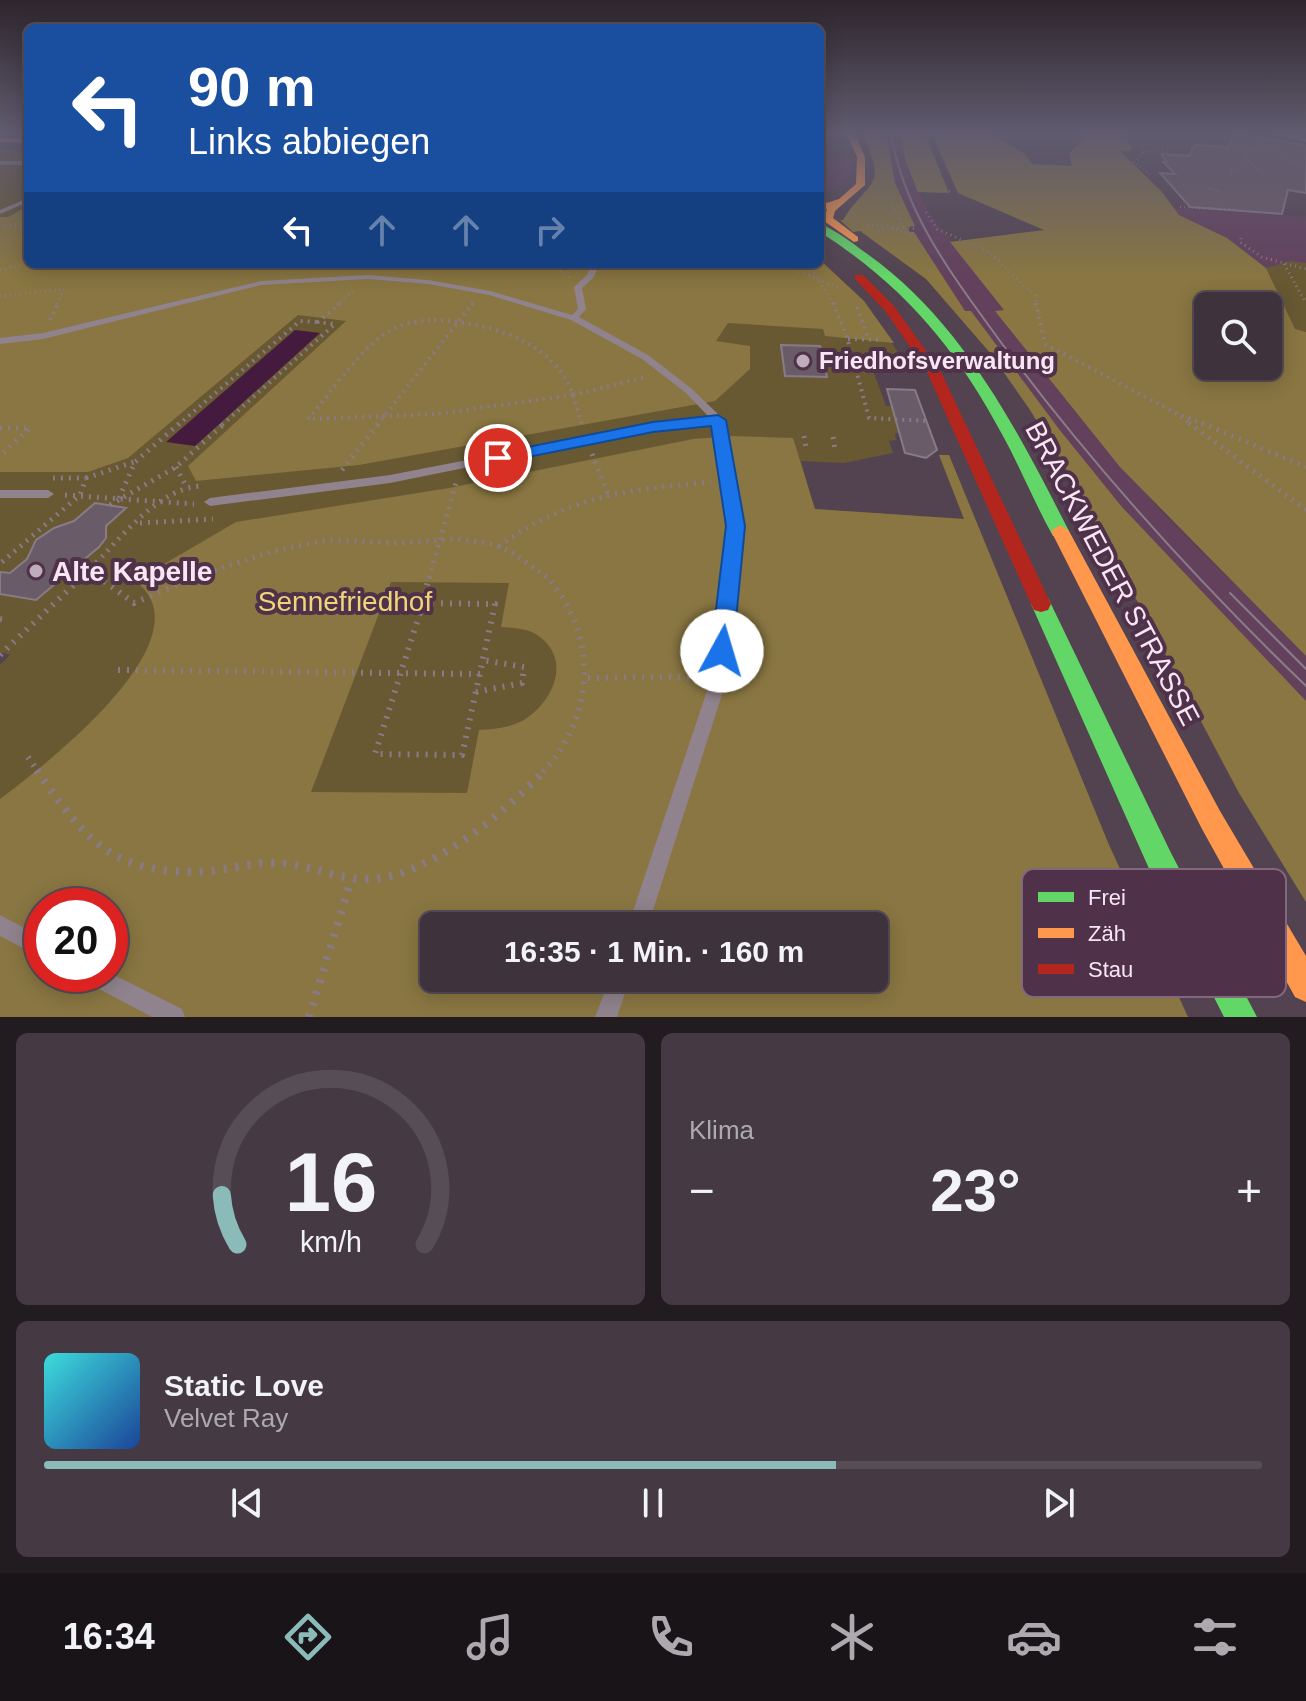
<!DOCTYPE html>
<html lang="de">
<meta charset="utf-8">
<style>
body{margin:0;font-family:Helvetica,sans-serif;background:#453a43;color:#f1f3f6;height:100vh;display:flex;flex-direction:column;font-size:30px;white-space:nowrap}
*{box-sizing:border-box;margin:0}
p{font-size:26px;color:#adaaaf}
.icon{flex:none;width:44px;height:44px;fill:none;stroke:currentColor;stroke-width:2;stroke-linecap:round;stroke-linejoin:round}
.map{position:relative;height:1017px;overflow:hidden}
.sheet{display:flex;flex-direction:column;gap:16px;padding:16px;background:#221c21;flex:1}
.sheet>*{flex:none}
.guide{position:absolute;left:24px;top:24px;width:800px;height:244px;border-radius:12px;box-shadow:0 4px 20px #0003,0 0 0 2px #574d56;background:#1a4fa0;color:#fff;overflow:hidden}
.buttons{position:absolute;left:1194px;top:292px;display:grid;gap:16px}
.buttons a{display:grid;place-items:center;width:88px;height:88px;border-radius:12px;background:#3e323c;box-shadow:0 4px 20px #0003,0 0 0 2px #574d56;font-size:40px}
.speed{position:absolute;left:24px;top:888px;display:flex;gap:16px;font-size:40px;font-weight:700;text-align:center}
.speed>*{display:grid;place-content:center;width:104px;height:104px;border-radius:50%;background:#3e323c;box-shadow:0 4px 20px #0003,0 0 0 2px #574d56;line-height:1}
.speed .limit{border:12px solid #d22;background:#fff;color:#111}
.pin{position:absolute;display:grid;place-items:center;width:68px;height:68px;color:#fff;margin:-34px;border:4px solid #fff;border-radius:50%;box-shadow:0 2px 8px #0007}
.me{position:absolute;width:88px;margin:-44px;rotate:6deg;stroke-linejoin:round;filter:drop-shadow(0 0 6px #0008)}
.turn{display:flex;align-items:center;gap:28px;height:168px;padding:0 32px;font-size:36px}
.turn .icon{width:104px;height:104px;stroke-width:2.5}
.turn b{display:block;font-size:56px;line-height:68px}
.lanes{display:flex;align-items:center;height:76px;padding:0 32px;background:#0003;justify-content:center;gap:40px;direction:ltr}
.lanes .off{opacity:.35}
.big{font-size:60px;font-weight:700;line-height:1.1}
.sheet .tile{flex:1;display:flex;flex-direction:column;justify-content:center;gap:12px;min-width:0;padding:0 28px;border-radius:12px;background:#453a43}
.sheet .dial{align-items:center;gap:0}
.dial svg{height:208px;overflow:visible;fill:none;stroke:#574d56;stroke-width:7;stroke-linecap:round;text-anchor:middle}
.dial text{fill:#f1f3f6;stroke:none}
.song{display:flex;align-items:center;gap:24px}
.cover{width:96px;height:96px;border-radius:12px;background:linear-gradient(135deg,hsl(180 70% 55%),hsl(220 70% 35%))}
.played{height:8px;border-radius:4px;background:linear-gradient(90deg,#8bbbb9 65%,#574d56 65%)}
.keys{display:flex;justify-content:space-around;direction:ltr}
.heat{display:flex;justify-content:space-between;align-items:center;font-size:44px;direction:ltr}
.sheet .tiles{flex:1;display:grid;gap:16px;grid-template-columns:1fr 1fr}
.tile:last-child{grid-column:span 2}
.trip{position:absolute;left:420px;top:912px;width:468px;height:80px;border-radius:12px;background:#3e323c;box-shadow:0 4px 20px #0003,0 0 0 2px #574d56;font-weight:700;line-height:80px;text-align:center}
.tabs{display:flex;height:128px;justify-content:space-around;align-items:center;background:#191418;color:#adaaaf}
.tabs .icon{width:56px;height:56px}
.tabs .on{color:#8bbbb9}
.tabs b{font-size:36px;color:#f1f3f6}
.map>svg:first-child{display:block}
</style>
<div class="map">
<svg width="1306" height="1017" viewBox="0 0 1306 1017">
<rect width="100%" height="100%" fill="#534350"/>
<g fill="#63415d">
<path d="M 886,134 L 901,134 L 909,173 L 929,212 L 1005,311 L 996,311 L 1160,510 L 1306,656 L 1306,701 L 1122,507 L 1059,429 L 971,312 L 965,311 L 914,232 L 910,232 L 907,226 L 915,225 L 895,183 Z"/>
<path d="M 820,157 L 851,159 L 852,174 L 837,186 L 820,191 Z"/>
<path d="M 1174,208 L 1306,217 L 1306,332 L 1227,238 L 1179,215 Z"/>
</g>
<g fill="#685933" fill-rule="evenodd">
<path d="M 0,149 L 28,150 L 28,264 L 820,264 L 820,260 L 864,301 L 907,366 L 871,365 L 886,406 L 923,409 L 932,435 L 895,433 L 896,440 L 889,441 L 893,453 L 844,463 L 801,461 L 814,509 L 964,519 L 939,455 L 949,455 L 1109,845 L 1188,1017 L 0,1017 L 0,665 L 10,655 L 0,652 ZM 42,906 L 110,906 L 110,974 L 42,974 ZM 434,926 L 874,926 L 874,978 L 434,978 Z"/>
<path d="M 1291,261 L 1306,263 L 1306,332 L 1295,330 L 1266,268 Z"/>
</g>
<g fill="#897642" fill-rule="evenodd">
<path d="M 863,134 L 886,134 L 895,183 L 915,226 L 907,227 L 910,232 L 914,232 L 965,311 L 971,311 L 1059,429 L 1122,507 L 1306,701 L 1306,902 L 1239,793 L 1074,482 L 1030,410 L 991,354 L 926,279 L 860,231 L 853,232 L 840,220 L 843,220 C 869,178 888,191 863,134 Z"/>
<path d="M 901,134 L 925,134 L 949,193 L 918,192 L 905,160 Z"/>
<path d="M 932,134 L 991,134 C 1005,147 1023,146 1032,164 L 1072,166 L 1069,154 L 1087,134 L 1129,134 L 1127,141 L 1132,150 L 1120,151 L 1162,192 L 1179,215 L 1227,238 L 1266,268 L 1295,329 L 1306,332 L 1306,656 L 1120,467 L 995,311 L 1004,310 L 950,242 L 1044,230 L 958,193 ZM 1208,306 L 1268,306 L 1268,366 L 1208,366 Z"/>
<path d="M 26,207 L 28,264 L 820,264 L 820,260 L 864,301 L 894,343 L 825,336 L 823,329 L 728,323 L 716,341 L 750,346 L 750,369 L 715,401 L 359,465 L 196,481 L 188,466 L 346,321 L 298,315 L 128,458 L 88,472 L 0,472 L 0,217 L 8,217 Z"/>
<path d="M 733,436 L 793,438 L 815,509 L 964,519 L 939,455 L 949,455 L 1109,845 L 1188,1017 L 0,1017 L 0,799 C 43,767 212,637 135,581 L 236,522 L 449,488 L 693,439 ZM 391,582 L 509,583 L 501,627 C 513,628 527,628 537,635 C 574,659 552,704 522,721 C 508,728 494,729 479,730 L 467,793 L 311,792 ZM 42,906 L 110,906 L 110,974 L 42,974 ZM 434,926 L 874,926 L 874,978 L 434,978 Z"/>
</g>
<path fill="#441b3e" d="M 295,330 L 320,333 L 195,446 L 166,442 Z"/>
<g fill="#695b67" stroke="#897b86" stroke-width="2">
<path d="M 1233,134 L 1306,145 L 1306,193 L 1288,190 L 1282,214 L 1190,207 L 1160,173 L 1175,174 L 1163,162 L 1167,162 L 1161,154 L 1189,156 L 1194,146 L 1198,145 L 1228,148 Z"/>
<path d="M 781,345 L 820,346 L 827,377 L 785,376 Z"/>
<path d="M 887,389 L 915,390 L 937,450 L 926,458 L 905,453 Z"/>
<path d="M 95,503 L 126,508 L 106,526 L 106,538 L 99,547 L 36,600 L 0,594 L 0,572 L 10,573 L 27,559 L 36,540 L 54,528 L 74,521 Z"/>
</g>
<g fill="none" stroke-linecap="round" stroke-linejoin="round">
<g stroke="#897b86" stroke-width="2" stroke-dasharray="1 3" stroke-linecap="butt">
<path d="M 1141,137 L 1143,152 L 1134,162 L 1150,174"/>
<path d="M 1143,152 L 1204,144 L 1250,151"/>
<path d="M 1163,152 L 1189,155"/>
<path d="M 1284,157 L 1306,168"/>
<path d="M 1245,158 L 1260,171"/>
<path d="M 1231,171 L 1241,167 L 1250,151 L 1281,149"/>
<path d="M 881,180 L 895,210"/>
<path d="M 1209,188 L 1221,192"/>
<path d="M 917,190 L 952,191"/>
<path d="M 1180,207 L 1238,210"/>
</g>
<g stroke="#897b86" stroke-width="3" stroke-dasharray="1 4" stroke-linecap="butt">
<path d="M 1199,208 L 1238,210"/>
<path d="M 926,212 L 937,229 L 989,252 L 1035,296 L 1037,305"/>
<path d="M 5,225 L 28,225"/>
<path d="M 867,225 L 885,225 L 919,238"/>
<path d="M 903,227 L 918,229"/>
<path d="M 873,233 L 903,227 L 894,208"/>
<path d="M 1241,238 L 1240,242 L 1262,257 L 1306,269"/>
<path d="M 553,264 L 571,279"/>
<path d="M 781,264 L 839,288"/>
<path d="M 809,264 L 834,305"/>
<path d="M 1284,264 L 1306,303"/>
<path d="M 0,270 L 28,263"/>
<path d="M 0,296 L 64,289 L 57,305"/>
<path d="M 337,305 L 353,291"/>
<path d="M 472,305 L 474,302"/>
</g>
<g stroke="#897b86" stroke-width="4" stroke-dasharray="2 5" stroke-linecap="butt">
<path d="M 833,303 L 847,337 L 869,418 L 929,421"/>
<path d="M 1036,303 L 1045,344 L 1174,412 L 1192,425"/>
<path d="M 857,307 L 869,340"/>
<path d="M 50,320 L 58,303"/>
<path d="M 434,320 C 488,323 553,339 573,395 L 436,414 L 308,419 C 332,392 364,342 397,327 C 409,322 422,321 434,320 Z"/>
<path d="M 848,339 L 883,340"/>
<path d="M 573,395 L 582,425"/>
<path d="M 573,395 L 647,377"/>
<path d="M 1182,415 L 1206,425"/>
<path d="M 178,425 L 300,321 L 318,322"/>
<path d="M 222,425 L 335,324 L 318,322 L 340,303"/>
<path d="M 377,425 L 473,303"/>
</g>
<g stroke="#897b86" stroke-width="5" stroke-dasharray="2 6" stroke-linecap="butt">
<path d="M 1189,423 L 1306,510"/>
<path d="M 1202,423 L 1306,467"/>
<path d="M 0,428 L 30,428 L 0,456"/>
<path d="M 804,436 L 806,448"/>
<path d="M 833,437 L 835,449"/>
<path d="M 592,454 L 608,494"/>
<path d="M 176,467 L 186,486"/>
<path d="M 342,470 L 379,423"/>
<path d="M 86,478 L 134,462"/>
<path d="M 65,495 L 194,504"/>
<path d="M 119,498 L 135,462 L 180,423"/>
<path d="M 110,505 L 176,467 L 225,423"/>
<path d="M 140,523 L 213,519"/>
<path d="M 499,546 C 571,495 626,490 711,482"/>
<path d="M 2,562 L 80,495 L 86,478 L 53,478"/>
<path d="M 81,578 L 89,570"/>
<path d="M 100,578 L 89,570 C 120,540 158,486 204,486"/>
<path d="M 192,578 L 270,552 L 326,540 L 400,543 L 457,539 L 488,543 L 510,551 L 548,578"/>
<path d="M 429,578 L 456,483"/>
</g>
<g stroke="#897b86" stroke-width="6" stroke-dasharray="2 7" stroke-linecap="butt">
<path d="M 97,576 L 134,603 L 197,576"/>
<path d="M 423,603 L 495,604 L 462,755 L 375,754 Z"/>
<path d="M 423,603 L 429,576"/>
<path d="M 0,619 L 5,620"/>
<path d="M 0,655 L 83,576"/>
<path d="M 118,670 L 480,674"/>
<path d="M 588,678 L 678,677 L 698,680"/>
<path d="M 476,692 L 522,683 L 524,667 L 483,660"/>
<path d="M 28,757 L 38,772"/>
<path d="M 543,772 C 596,714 599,635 546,576"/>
</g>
<g stroke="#897b86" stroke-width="8" stroke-dasharray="3 9" stroke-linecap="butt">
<path d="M 37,770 C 86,842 115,877 209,871 C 231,869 253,862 276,863 C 305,863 331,877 359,879 C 420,885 506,812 545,770"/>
<path d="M 309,1017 L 351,880"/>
</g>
<g fill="#90838d" fill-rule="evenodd">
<rect x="0" y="161" width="28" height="4"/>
<path d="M 28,198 L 28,202 L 0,214 L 0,210 Z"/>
<path d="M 592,264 L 600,264 L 593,278 L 582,288 L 586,309 L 579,317 L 648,355 L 692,389 L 722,418 L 741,526 L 726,682 L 648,926 L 628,926 L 710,682 L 729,526 L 713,424 L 653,430 L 390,483 L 210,506 L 204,502 L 210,498 L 390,475 L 653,424 L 710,418 L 686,393 L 642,359 L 571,320 L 489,295 L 428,284 L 368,279 L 261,285 L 43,339 L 0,344 L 0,338 L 43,333 L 261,281 L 368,275 L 428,280 L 490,291 L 572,315 L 578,309 L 574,287 L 587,275 Z"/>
<path d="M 0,490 L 48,490 L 54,494 L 48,498 L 0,498 Z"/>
<path d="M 0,915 L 42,937 L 42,958 L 0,936 Z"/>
<path d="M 110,973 L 182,1009 L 185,1017 L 152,1017 L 84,981 L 81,974 Z"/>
<path d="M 610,978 L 630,978 L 617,1017 L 595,1017 Z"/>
</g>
<path fill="#90838d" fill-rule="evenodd" d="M 1272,134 L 1306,136 L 1306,142 Z"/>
<g fill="#63d668" fill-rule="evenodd">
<path d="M 820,224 C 836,230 852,243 866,253 C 963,322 1016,428 1069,531 L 1067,536 L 1053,536 C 1035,504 1021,469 1003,436 C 956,348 904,286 820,232 Z"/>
<path d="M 1041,596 L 1048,598 L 1051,604 L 1171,853 L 1257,1017 L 1224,1017 L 1151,873 L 1031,604 L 1034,598 Z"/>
</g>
<g fill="#ff974d" fill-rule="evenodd">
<path d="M 847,134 L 855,134 L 865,157 L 865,185 L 835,211 L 833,218 L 858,237 L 858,241 L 854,242 L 824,221 L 827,209 L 820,209 L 820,205 L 839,199 L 856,184 L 857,157 Z"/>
<path d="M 0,138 L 28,139 L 28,143 L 0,142 Z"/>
<path d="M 1060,525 L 1069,531 L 1220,811 L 1306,956 L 1306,1002 L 1295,997 L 1202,829 L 1051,531 Z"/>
</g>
<path fill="#b3261e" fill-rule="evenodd" d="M 855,275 L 863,275 L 894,306 L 941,372 L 1051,604 L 1048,610 L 1041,612 L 1034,610 L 1031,604 L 927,372 L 886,312 L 855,279 Z"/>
<g stroke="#897d87" stroke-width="2">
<path d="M 891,134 C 905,215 953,276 1000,341 C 1092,465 1195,579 1306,686"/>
<path d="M 1230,593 L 1306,669"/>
</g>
</g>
<linearGradient id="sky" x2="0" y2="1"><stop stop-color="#2e252c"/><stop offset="0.48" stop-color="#605b6f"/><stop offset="1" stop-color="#605b6f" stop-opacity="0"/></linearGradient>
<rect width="1306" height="277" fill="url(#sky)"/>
<path fill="#1a73e8" stroke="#114b97" stroke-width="2" d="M 718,415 L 726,420 L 745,526 L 733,651 L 729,657 L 722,660 L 714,657 L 711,651 L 726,526 L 711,426 L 653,432 L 498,463 L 490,458 L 498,453 L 653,422 Z"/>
<g fill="#bfadbb" stroke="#4f324a" stroke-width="3">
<circle cx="803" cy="361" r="8"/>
<circle cx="36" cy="571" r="8"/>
</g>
<g text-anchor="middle" stroke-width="8" stroke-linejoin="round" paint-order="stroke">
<g font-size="24" font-weight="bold" fill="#f9e6f5" stroke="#4f324a" text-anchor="start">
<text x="819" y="369">Friedhofsverwaltung</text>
</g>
<g font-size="28" font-weight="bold" fill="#f9e6f5" stroke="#4f324a" text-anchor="start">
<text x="52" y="581">Alte Kapelle</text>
</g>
<g font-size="28" fill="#f9e6f5" stroke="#4f324a">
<text transform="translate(1113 573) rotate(62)" y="10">BRACKWEDER STRASSE</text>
</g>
<g font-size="28" fill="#efd479" stroke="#4f324a">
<text x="345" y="611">Sennefriedhof</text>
</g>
</g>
<rect x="1022" y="869" width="264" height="128" rx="12" fill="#4f324a" stroke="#82687d" stroke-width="2"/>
<rect x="1038" y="892" width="36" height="10" fill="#63d668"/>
<rect x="1038" y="928" width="36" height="10" fill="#ff974d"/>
<rect x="1038" y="964" width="36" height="10" fill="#b3261e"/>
<g font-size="22" fill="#f9e6f5">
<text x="1088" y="905">Frei</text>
<text x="1088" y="941">Zäh</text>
<text x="1088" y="977">Stau</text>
</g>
</svg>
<div class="buttons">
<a><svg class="icon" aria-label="search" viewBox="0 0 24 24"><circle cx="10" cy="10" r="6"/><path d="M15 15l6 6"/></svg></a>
</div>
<div class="speed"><div class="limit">20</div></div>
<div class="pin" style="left:498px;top:458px;background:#d93025"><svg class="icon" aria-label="arrive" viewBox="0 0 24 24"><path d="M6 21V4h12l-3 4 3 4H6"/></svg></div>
<svg class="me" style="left:722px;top:651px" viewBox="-20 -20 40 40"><circle r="19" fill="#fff"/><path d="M0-13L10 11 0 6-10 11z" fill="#1a73e8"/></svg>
<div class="trip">16:35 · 1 Min. · 160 m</div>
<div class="guide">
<div class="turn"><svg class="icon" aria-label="left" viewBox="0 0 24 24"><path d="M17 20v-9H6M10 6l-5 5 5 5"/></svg><div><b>90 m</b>Links abbiegen</div></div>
<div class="lanes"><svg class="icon" aria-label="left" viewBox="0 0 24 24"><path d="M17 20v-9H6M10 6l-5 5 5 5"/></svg><svg class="icon off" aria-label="ahead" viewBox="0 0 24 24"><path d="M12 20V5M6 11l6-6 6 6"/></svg><svg class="icon off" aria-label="ahead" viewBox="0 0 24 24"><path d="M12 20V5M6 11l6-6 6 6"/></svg><svg class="icon off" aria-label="right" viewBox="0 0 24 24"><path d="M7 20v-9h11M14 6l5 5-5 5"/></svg></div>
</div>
</div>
<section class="sheet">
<div class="tiles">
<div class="tile dial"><svg viewBox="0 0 100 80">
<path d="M14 69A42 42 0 1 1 86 69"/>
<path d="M14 69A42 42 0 0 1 8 50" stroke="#8bbbb9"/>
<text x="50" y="56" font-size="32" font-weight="700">16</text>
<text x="50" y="72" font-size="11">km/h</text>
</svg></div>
<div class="tile"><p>Klima</p>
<div class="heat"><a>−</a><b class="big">23°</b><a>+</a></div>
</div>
<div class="tile">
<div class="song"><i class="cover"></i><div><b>Static Love</b><p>Velvet Ray</p></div></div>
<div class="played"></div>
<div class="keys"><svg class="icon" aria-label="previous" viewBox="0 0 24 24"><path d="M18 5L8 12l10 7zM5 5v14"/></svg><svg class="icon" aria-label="pause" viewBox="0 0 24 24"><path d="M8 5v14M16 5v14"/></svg><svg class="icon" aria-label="next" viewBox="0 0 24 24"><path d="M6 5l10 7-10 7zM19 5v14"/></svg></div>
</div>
</div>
</section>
<nav class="tabs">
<b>16:34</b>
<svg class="icon on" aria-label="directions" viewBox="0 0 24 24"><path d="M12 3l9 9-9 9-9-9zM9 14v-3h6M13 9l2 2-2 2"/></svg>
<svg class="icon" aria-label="music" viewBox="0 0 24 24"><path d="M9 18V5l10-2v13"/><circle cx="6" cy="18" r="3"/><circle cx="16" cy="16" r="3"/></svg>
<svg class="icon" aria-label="phone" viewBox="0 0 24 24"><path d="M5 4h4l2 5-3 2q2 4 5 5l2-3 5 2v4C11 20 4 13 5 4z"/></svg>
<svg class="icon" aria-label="climate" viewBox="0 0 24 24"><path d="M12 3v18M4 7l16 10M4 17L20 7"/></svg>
<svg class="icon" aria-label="car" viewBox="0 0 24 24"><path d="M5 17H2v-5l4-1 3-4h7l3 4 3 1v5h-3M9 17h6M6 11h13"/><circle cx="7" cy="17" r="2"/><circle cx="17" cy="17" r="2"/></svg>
<svg class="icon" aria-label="filters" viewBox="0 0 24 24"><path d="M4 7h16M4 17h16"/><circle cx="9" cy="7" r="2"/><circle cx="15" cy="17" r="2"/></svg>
</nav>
